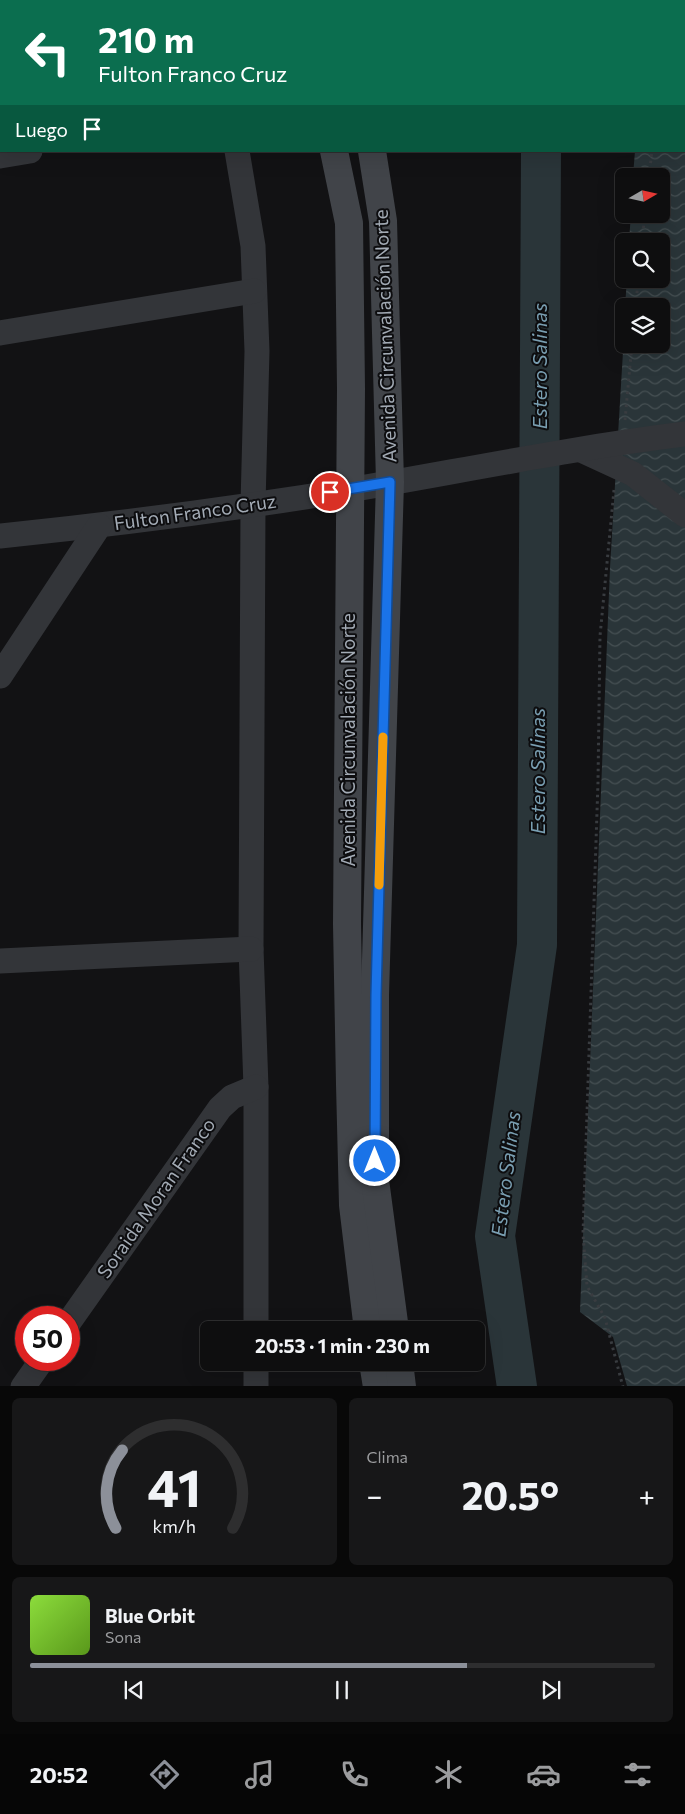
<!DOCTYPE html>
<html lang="es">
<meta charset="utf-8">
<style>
body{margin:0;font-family:Commissioner,sans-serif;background:#171718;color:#f1f3f6;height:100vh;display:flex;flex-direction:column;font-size:19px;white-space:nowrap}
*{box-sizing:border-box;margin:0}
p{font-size:16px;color:#9b9c9e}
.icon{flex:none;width:28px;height:28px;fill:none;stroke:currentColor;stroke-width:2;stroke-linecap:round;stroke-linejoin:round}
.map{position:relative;height:1386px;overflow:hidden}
.side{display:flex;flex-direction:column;gap:12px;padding:12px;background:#080808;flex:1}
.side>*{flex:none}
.guide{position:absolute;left:0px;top:0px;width:685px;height:152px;box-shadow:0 5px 20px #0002,0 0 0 1px #2e2e2f;background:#0b6e4f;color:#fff;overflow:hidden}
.needle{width:32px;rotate:81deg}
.controls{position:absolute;left:615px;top:168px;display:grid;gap:10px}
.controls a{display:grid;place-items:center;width:55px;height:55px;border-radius:8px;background:#0e0e0f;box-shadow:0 5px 20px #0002,0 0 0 1px #2e2e2f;font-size:25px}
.speed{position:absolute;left:15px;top:1306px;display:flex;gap:10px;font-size:25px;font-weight:700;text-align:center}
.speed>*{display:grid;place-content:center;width:65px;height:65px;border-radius:50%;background:#0e0e0f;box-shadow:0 5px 20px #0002,0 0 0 1px #2e2e2f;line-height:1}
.speed .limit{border:8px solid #d22;background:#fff;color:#111}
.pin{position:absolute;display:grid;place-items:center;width:42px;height:42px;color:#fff;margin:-21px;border:2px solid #fff;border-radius:50%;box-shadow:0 1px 5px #0007}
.me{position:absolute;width:55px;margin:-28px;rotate:0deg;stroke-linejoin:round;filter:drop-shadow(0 0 4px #0008)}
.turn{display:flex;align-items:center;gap:18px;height:105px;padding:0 15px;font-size:22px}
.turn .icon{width:65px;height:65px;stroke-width:2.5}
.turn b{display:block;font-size:35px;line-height:42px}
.then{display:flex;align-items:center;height:48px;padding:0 15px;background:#0003;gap:10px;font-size:19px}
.big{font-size:38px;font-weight:700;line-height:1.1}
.side .card{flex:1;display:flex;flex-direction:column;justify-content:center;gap:8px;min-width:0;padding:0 18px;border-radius:8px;background:#171718}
.side .dial{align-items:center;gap:0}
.dial svg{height:130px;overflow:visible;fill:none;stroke:#2e2e2f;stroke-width:7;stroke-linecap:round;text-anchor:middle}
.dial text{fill:#f1f3f6;stroke:none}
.song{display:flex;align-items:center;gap:15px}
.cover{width:60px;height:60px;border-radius:8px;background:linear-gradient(135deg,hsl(90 70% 55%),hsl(90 70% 35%))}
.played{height:5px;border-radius:2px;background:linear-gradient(90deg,#8c9099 70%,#2e2e2f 70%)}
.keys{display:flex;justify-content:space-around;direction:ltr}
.heat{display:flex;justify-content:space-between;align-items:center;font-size:28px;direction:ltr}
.side .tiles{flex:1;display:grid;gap:12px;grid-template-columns:1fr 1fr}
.card:last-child{grid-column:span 2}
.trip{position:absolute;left:200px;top:1321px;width:285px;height:50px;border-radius:8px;background:#0e0e0f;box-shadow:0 5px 20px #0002,0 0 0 1px #2e2e2f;font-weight:700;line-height:50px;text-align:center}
.dock{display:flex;height:80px;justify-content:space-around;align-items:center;background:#060606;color:#9b9c9e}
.dock .icon{width:35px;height:35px}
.dock .selected{color:#8c9099}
.dock b{font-size:22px;color:#f1f3f6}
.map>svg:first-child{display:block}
</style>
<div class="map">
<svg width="685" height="1387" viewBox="0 0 685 1387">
<defs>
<pattern id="water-waves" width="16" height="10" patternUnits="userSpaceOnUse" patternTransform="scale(1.25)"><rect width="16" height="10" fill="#2a3539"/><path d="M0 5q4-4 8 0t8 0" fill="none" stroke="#465053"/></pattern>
</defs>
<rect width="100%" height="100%" fill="#121214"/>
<path fill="url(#water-waves)" d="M 684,80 L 685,80 L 685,1386 L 627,1386 L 613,1337 L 580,1312 L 610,568 L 624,335 L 624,344 L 661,344 L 661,306 L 625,306 L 627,279 L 661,279 L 661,241 L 629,241 L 631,214 L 661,214 L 661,176 L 633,176 L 635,151 L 684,151 Z"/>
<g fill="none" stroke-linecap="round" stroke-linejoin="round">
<g stroke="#2a3539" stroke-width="40">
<path d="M 542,1 L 542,0"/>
<path d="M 517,1387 L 495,1236 L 537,945 L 541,151"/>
</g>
<g stroke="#393c40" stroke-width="3" stroke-dasharray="2.5 4" stroke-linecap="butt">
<path d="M 684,90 L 685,89"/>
<path d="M 649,176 L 652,151"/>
<path d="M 642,241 L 645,214"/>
<path d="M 636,306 L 638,279"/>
<path d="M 625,420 L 632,344"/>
<path d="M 614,490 L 600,636 L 598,782 L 583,1234 L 587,1286 L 605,1318 L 623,1387"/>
</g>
<g stroke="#333539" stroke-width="25">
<path d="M 170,0 L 171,1"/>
<path d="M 17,1 L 18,0"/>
<path d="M 419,1 L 419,0"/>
<path d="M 0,27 L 1,25"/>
<path d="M 237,151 L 253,246 L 257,351 L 253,504 L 251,949 L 256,1087 L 256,1330"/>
<path d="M 0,156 L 30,151"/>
<path d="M 0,333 L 254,291"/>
<path d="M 581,450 L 633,474 L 685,515"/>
<path d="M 0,536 C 117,524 233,509 349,490 C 461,471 572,448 685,434"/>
<path d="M 0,676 L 99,526"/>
<path d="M 0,961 L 251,949"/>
<path d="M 69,1322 L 220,1108 L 232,1097 L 256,1087"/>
<path d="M 256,1362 L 256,1387"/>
<path d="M 23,1387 L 42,1360"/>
</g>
<g stroke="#414449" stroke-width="28">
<path d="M 276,0 L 277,1"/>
<path d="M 320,0 L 321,1"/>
<path d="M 334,151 L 349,223 L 351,389 L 347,924 L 350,1084 L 353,1205 L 368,1330"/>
<path d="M 372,151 L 383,221 L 390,482 L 375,995 L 375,1180 L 395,1330"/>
<path d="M 373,1362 L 377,1387"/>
<path d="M 399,1362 L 402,1387"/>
</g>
</g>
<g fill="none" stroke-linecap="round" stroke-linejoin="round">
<g stroke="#114b97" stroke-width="12">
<path id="route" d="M 330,492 L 390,482 L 376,995 L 375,1161"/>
</g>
<use href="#route" stroke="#1a73e8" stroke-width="9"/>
<path stroke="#f59e0b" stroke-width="9" d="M 379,885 L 383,737"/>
</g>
<g text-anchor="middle" stroke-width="4" stroke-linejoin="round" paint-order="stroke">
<g font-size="19" fill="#a3abb5" stroke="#0d0d0f">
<text transform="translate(385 336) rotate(-92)" y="7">Avenida Circunvalación Norte</text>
<text transform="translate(195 512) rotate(-8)" y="7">Fulton Franco Cruz</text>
<text transform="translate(348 740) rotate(-90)" y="7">Avenida Circunvalación Norte</text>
<text transform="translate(156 1198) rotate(-55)" y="7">Soraida Moran Franco</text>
</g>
<g font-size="20" font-style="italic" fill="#799eb1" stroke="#0d0d0f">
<text transform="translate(540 366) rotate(-90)" y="7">Estero Salinas</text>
<text transform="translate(538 771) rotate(-90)" y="7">Estero Salinas</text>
<text transform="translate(506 1174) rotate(-83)" y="7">Estero Salinas</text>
</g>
</g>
</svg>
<div class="controls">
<a><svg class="needle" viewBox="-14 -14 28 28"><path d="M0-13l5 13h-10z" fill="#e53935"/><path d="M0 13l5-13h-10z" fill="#9b9c9e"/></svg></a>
<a><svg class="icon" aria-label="search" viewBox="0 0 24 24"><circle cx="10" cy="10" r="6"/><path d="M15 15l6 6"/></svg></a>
<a><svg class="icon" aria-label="layers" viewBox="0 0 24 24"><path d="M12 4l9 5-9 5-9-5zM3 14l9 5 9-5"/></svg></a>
</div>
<div class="speed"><div class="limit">50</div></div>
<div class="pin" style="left:330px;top:492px;background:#d93025"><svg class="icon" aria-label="arrive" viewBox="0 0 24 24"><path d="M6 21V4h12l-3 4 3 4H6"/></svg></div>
<svg class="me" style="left:375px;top:1161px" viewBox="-20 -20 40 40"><circle r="17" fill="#1a73e8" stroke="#fff" stroke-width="3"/><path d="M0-11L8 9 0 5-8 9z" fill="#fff"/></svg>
<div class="trip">20:53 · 1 min · 230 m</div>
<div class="guide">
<div class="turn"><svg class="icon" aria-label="left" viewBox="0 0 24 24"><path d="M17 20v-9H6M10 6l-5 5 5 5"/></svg><div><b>210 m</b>Fulton Franco Cruz</div></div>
<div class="then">Luego<svg class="icon" aria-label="arrive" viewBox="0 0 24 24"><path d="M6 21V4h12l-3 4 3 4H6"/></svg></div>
</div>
</div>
<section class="side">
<div class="tiles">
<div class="card dial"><svg viewBox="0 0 100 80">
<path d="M14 69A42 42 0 1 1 86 69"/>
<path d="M14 69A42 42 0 0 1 18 21" stroke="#8c9099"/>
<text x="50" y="56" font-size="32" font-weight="700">41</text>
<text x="50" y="72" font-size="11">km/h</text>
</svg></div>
<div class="card"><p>Clima</p>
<div class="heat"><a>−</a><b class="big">20.5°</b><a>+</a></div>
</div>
<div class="card">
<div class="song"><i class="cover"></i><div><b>Blue Orbit</b><p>Sona</p></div></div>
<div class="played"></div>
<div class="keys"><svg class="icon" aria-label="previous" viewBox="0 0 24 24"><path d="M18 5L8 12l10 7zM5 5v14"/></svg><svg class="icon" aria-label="pause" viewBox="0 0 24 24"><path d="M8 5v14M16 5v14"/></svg><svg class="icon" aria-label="next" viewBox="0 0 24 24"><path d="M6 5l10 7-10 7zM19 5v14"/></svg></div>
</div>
</div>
</section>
<nav class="dock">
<b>20:52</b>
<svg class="icon selected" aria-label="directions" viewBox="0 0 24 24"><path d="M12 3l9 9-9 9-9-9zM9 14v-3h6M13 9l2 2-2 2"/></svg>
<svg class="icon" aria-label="music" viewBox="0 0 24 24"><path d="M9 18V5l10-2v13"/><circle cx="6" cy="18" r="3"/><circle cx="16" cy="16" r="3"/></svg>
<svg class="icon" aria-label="phone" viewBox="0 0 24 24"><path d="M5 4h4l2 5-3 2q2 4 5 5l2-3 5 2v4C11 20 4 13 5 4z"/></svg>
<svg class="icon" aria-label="climate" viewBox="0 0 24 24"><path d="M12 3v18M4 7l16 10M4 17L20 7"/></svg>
<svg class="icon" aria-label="car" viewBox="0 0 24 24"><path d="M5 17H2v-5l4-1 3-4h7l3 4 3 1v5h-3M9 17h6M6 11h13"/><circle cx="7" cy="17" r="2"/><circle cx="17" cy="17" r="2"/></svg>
<svg class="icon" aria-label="filters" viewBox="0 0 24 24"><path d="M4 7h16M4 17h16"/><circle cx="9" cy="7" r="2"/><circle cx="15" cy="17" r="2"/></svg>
</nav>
